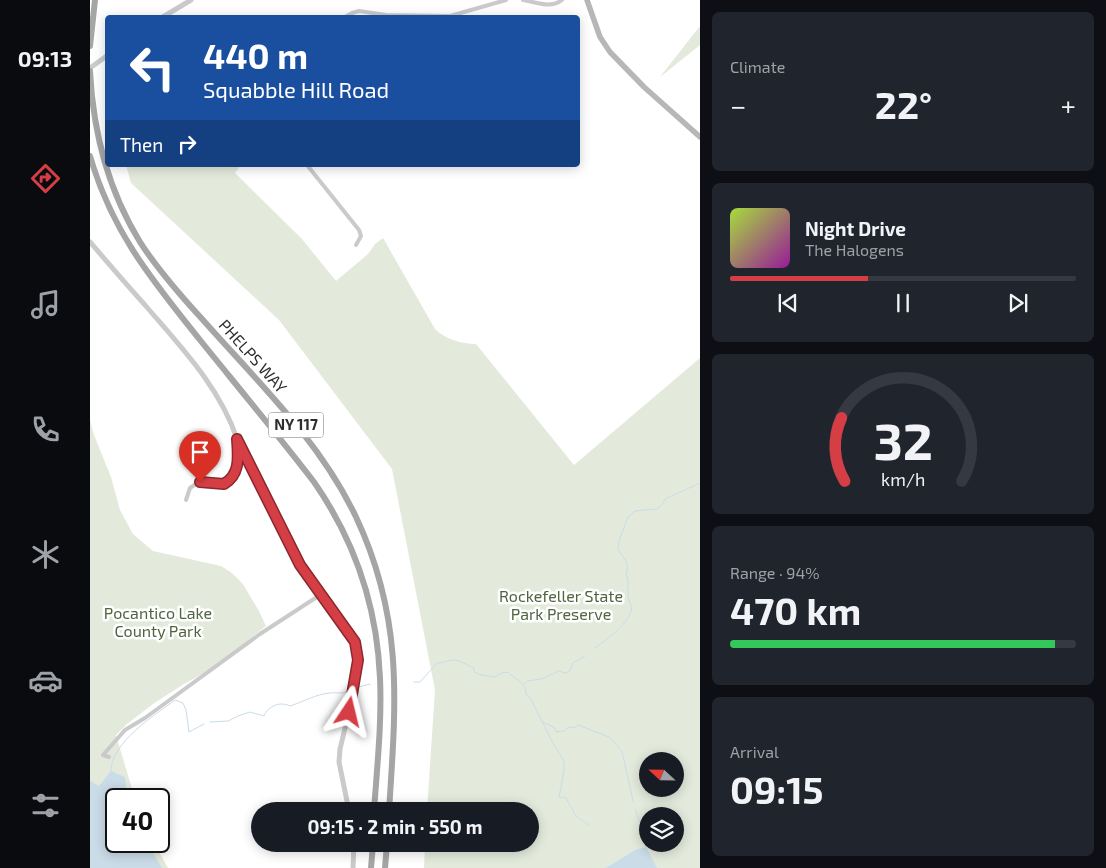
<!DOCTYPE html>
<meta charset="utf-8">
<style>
body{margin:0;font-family:"Exo 2",sans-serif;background:#20242c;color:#f1f3f6;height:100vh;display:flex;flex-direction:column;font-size:19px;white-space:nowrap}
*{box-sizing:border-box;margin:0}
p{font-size:16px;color:#9ea1a6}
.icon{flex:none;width:28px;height:28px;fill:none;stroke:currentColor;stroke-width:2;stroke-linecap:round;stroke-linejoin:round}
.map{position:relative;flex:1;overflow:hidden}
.side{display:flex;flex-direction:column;gap:12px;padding:12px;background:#0d0f14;width:406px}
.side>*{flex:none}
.banner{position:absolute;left:15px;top:15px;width:475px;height:152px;border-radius:5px;box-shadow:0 2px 12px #0003;background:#1a4fa0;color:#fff;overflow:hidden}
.needle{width:32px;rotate:292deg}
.buttons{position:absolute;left:549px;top:752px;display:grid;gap:10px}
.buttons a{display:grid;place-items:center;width:45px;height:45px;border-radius:50%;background:#171b24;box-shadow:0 2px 12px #0003;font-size:25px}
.speed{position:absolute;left:15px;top:788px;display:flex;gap:10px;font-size:25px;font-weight:700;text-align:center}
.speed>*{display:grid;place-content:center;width:65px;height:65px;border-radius:50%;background:#171b24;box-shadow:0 2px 12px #0003;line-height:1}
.speed .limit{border:2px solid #111;border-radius:8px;background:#fff;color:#111}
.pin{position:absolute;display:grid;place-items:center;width:42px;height:42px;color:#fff;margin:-51px -21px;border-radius:50% 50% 50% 0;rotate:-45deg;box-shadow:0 0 5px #0007}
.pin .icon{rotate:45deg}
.me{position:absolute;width:55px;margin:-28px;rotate:10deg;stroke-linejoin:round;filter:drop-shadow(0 0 4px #0008)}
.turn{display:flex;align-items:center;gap:18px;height:105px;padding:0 15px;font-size:22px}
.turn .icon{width:65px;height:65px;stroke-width:2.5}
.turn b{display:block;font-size:35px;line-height:42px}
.then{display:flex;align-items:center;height:48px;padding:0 15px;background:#0003;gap:10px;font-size:19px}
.big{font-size:38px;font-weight:700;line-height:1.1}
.side .tile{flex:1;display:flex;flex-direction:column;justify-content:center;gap:8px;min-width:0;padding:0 18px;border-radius:8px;background:#20242c}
.side .dial{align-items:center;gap:0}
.dial svg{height:130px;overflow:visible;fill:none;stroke:#363941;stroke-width:7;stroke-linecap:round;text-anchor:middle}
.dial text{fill:#f1f3f6;stroke:none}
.song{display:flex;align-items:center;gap:15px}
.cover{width:60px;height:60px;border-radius:8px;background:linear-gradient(135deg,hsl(80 70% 55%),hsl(300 70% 35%))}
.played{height:5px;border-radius:2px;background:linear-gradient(90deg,#d63e46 40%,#363941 40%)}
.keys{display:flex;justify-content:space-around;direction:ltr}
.heat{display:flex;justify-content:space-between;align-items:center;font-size:28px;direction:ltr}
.charge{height:8px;border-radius:4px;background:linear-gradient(90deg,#34c759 94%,#363941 0)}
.trip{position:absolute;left:161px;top:802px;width:288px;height:50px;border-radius:25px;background:#171b24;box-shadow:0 2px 12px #0003;font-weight:700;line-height:50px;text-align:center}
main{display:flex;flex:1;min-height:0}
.tabs{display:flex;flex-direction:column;width:90px;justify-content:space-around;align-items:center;background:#090b0e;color:#9ea1a6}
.tabs .icon{width:35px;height:35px}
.tabs .current{color:#d63e46}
.tabs b{font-size:22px;color:#f1f3f6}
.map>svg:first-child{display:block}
</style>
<main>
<nav class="tabs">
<b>09:13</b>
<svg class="icon current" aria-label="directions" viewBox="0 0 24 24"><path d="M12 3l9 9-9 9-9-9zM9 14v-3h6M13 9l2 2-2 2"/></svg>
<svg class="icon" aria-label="music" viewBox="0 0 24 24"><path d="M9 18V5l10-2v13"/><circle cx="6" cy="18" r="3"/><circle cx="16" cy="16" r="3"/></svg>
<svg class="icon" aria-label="phone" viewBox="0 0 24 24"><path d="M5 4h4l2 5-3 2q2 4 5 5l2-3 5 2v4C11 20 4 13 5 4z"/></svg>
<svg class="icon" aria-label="climate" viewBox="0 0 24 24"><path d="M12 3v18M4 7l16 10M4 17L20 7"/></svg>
<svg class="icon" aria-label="car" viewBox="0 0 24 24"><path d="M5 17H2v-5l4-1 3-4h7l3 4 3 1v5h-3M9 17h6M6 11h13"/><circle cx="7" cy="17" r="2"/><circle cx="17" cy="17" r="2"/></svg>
<svg class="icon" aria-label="filters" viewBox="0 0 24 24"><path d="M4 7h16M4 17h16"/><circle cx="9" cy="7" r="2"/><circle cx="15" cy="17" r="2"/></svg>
</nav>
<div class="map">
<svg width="610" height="868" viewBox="0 0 610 868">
<rect width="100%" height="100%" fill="#fff"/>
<g fill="#e3eadc" fill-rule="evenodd">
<path d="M 610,26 L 610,45 L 570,77 Z"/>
<path d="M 36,165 L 151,165 L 145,173 L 212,239 L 246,281 L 278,254 L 285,244 L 293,238 L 345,329 C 355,339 372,344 386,344 L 484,465 L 610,358 L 610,868 L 334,868 L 335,844 L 440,844 L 440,811 L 337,811 L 345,690 L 302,469 L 189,320 L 41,183 ZM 558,761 L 585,761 L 585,789 L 558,789 ZM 558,816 L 585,816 L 585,844 L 558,844 Z"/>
<path d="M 0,420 L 4,435 L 21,477 L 30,510 L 43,534 L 63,551 L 131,566 L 142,573 L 153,584 L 169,611 L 176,626 L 125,667 L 94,684 L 63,704 L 37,724 L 26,735 L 45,799 L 26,799 L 26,841 L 63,841 L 78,868 L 0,868 Z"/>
</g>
<g fill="#cadce8">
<path d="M 21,771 L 35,777 L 36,788 L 29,793 L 32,799 L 26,799 L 26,841 L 56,841 L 72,868 L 0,868 L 0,781 L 9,786 Z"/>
<path d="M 556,847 L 567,868 L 516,868 L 545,850 Z"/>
</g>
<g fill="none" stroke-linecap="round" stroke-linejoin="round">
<g stroke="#cadce8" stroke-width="1">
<path d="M 505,648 C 516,640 537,625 541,611 C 543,606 538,601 538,596 C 537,586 540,584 536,573 C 541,564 532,557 528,549 L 529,541 L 538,517 L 545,511 L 567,509 L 572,505 L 575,499 L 610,483"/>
<path d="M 324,682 L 330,682 L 347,663 C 353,663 358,660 364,660 C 370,660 378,666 384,668 L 384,672 L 391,675 L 405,677 L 411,673 L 418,672 C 426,680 436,682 436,694 L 441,699 L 464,745 L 474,761 L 474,771 L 469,797 L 476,798 L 486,816 L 499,825"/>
<path d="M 434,684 L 438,681 L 451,679 L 469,671 L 475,673 L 480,671 L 483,663 L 495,656"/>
<path d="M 269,687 L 280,684"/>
<path d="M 120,722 L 138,721 L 148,716 L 160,712 L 174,716 C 178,706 190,701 200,706 C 213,702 226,694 240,693 C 247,692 253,695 260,690"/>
<path d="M 453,722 L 465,728 L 466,732 L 474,731 L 479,727 L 484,728 L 488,725 L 519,737 L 532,751 L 543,801"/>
<path d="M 21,771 C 21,742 64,716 85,700 L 93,703 L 96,710 L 99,732 L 114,724"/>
<path d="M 545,809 C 549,821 556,834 556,847"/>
</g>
<g stroke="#cacaca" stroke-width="4">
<path d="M 433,0 C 446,2 461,9 472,0"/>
<path d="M 253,18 L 262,13 L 269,11 L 296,15 L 360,16 L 416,0"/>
<path d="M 217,165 L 269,230 L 271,236 L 266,245"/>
<path d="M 96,500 L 100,488 L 110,481 L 134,484 C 150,474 148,457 147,441"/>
<path d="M 19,757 L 13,755 L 35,730 L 55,718 L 170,634 L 230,595"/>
<path d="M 250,811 L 258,805"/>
<path d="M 185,848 L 193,844"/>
</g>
<g stroke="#cacaca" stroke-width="5">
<path d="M 71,18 L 101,0"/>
<path d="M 0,68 L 18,55"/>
<path d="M 0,242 C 18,263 36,284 55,305 C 90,346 130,387 147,439 L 210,565 L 265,641 L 268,659 L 259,712 L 250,749 L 249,762 L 259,811"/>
<path d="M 263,868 L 264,844"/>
</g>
<path stroke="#b7b7b7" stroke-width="5.5" d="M 497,0 L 510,37 L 520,52 L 554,87 L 610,137"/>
<g stroke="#a5a5a5" stroke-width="6">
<path d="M 0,46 L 5,0"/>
<path d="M 0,71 C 3,132 18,190 50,242 C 68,270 90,295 113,320 C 168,382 230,441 266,517 C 314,619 306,703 299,811"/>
<path d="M 0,156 C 22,232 62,280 110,340 C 148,387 187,434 224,482 C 265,541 287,606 290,678 C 292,722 287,767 284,811"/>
<path d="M 281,868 L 283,844"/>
<path d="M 295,868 L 297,844"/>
</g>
</g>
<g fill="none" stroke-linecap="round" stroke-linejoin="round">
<g stroke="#8b282e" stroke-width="12">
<path id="route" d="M 110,482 L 134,484 C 151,474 148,456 147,439 L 210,565 L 265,642 L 268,660 L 259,712"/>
</g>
<use href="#route" stroke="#d63e46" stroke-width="9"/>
</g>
<g text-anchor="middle" stroke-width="5" stroke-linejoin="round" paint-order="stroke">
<rect fill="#fff" stroke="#6c6c6c" stroke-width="1" x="178.5" y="412.5" width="55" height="25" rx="4"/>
<g font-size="15" font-weight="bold" fill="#2d2d2d">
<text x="206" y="430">NY 117</text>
</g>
<g font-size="16" fill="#2d2d2d" stroke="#fff">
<text transform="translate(163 356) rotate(48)" y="6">PHELPS WAY</text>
</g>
<g font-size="16" fill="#50653f" stroke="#fff">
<text x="471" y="602">Rockefeller State<tspan x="471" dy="18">Park Preserve</tspan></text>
<text x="68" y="619">Pocantico Lake<tspan x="68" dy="18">County Park</tspan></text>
</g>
</g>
</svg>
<div class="buttons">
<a><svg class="needle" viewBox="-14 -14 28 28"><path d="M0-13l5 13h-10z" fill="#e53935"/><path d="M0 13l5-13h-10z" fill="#9ea1a6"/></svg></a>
<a><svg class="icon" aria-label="layers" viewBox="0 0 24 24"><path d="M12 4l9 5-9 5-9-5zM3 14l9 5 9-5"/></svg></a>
</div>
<div class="speed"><div class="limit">40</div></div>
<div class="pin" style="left:110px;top:482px;background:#d93025"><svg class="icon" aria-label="arrive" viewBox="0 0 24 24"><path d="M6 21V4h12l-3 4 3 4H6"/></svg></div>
<svg class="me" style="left:259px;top:712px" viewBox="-20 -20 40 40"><path d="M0-17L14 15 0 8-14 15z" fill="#d63e46" stroke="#fff" stroke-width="4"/></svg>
<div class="trip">09:15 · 2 min · 550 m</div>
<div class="banner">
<div class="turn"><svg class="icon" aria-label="left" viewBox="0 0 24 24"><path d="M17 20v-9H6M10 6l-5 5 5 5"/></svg><div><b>440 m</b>Squabble Hill Road</div></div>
<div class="then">Then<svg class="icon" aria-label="right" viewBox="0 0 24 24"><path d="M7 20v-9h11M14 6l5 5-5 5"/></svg></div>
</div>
</div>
<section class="side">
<div class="tile"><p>Climate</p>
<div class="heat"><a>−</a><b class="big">22°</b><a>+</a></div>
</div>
<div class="tile">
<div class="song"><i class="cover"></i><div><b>Night Drive</b><p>The Halogens</p></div></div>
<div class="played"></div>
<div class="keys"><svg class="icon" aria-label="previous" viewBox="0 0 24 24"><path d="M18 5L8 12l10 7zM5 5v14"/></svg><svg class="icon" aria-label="pause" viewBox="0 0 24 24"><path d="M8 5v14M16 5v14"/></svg><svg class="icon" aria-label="next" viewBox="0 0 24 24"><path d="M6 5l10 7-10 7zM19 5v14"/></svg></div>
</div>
<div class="tile dial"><svg viewBox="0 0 100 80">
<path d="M14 69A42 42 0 1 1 86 69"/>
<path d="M14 69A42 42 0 0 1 12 30" stroke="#d63e46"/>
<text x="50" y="56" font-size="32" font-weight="700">32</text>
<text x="50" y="72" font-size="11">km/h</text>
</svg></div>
<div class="tile"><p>Range · 94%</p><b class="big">470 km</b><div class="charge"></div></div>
<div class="tile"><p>Arrival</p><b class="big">09:15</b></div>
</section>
</main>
